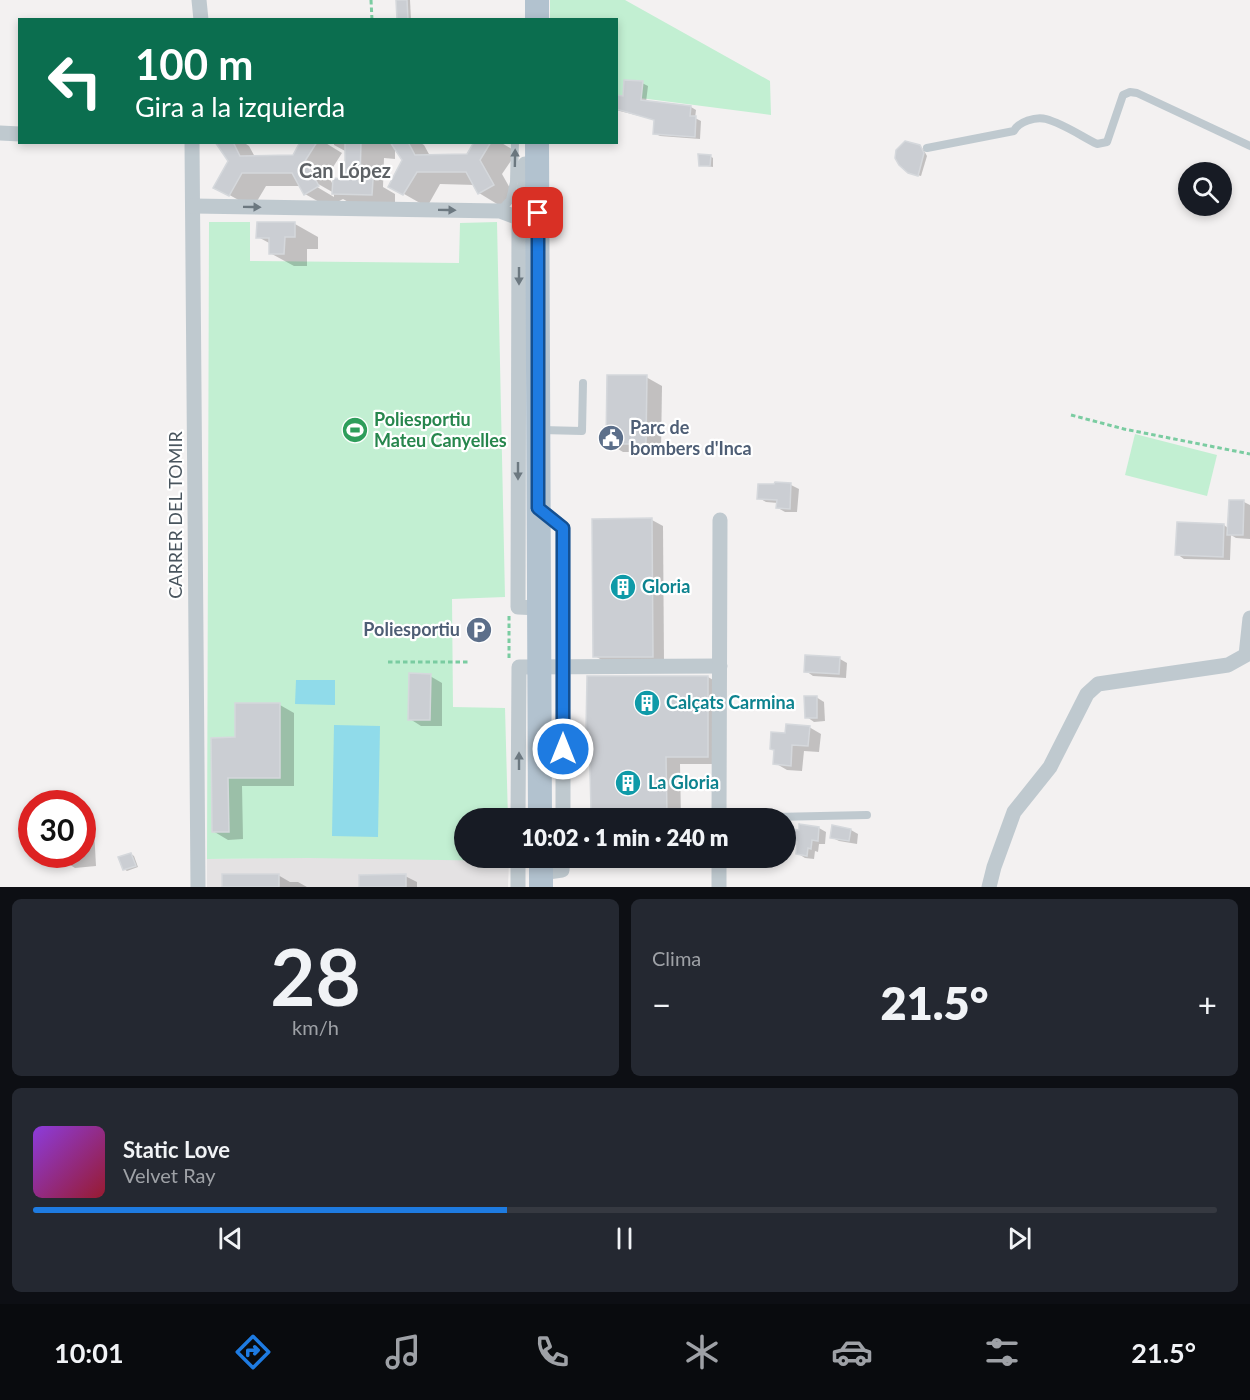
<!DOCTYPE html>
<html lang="es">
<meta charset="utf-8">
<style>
body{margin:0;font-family:Lato,sans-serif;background:#242831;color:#f1f3f6;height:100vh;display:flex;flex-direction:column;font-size:22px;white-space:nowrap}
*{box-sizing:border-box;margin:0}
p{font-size:20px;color:#9ea1a6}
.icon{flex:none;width:33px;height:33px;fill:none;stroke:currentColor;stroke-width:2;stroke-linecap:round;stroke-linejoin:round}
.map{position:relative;height:887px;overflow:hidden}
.side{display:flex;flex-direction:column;gap:12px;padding:12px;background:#0d0f14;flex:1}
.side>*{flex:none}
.banner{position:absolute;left:18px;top:18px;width:600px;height:126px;border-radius:0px;box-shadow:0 3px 9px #0003;background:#0b6e4f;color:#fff;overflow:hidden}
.buttons{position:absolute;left:1178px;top:162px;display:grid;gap:12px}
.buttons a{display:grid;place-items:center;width:54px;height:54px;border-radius:50%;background:#171b24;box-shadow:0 3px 9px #0003;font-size:30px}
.speed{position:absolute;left:18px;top:790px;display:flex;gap:12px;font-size:30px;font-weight:700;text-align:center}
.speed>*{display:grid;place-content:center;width:78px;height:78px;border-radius:50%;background:#171b24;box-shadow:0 3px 9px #0003;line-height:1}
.speed .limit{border:9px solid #d22;background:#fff;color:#111}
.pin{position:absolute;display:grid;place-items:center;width:51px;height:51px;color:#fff;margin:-26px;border-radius:12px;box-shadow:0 3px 9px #0006}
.me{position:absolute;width:66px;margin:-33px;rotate:0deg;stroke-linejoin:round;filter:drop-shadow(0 0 4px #0008)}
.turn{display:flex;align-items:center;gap:21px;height:126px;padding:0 18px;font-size:27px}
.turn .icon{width:78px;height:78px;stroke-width:2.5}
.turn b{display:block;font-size:42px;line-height:51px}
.big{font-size:45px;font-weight:800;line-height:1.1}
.side .card{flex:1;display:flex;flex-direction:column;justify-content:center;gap:9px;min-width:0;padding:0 21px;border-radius:9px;background:#242831}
.side .dial{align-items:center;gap:0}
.dial b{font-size:78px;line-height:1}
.song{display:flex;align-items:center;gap:18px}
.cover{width:72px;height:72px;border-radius:9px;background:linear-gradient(135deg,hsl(270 70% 55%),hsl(350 70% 35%))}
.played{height:6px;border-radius:3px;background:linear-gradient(90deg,#1e7be1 40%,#363941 40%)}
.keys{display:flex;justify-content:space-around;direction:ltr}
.heat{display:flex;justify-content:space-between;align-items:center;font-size:33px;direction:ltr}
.side .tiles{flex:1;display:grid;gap:12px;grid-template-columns:1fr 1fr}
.card:last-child{grid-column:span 2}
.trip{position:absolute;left:454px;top:808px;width:342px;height:60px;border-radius:30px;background:#171b24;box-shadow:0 3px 9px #0003;font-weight:800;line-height:60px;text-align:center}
.menu{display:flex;height:96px;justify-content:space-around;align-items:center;background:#090b0e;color:#9ea1a6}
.menu .icon{width:42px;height:42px}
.menu .active{color:#1e7be1}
.menu b{font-size:27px;color:#f1f3f6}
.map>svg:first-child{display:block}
</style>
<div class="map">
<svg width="1250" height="887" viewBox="0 0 1250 887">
<rect width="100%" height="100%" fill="#f3f1f1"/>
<path fill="#e4e2e3" d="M 355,857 L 509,861 L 508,887 L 207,887 L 207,859 Z"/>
<g fill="#c2efd2">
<path d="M 550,0 L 625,0 L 770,81 L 771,115 L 617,95 L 616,20 L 550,20 Z"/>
<path d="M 209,222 L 250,222 L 250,261 L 459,263 L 460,223 L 497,222 L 505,597 L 452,599 L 453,707 L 505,708 L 508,819 L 465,819 L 465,858 L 509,858 L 509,861 L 308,858 L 207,859 Z"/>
<path d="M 1135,434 L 1217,455 L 1207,496 L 1125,475 Z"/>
</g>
<g fill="#90dbea">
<path d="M 296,680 L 335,680 L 335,705 L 295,704 Z"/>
<path d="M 334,725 L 380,726 L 378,837 L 332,836 Z"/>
</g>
<g fill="#0003" fill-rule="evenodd">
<path d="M 397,0 L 410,0 L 411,20 L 398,20 Z"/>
<path d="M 642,83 L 648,86 L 646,102 L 691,107 L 696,110 L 695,118 L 701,121 L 700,139 L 660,136 L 654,133 L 655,120 L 616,110 L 616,97 L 624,98 Z"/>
<path d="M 217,142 L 243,142 L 249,146 L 255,157 L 294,156 L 302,142 L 324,142 L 342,153 L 328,175 L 334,187 L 347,180 L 347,152 L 334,145 L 334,142 L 419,142 L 424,145 L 430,156 L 468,155 L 476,142 L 500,142 L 517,152 L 502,174 L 516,199 L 502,207 L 479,193 L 475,185 L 440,184 L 427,207 L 390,186 L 404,160 L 395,147 L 395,159 L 384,158 L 383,187 L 395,194 L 395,207 L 357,207 L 343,199 L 328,207 L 305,194 L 300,186 L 266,186 L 253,208 L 215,187 L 229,161 ZM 313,181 L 334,193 L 334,197 L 312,184 Z"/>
<path d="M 920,147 L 923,149 L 927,156 L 921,176 L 913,174 Z"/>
<path d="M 710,156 L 713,158 L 713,167 L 700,165 Z"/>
<path d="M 295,224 L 318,237 L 318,249 L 307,249 L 307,266 L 294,266 L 270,253 L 271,244 L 258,237 Z"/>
<path d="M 646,377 L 662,386 L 661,452 L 623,452 L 608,443 Z"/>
<path d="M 760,485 L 791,485 L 799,489 L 797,512 L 785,512 L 778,508 L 778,503 L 766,502 L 759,498 Z"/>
<path d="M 1244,502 L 1250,505 L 1250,539 L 1236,538 L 1231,535 L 1230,560 L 1184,559 L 1177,554 L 1224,525 L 1229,529 Z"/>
<path d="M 652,520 L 663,526 L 664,662 L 607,663 L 595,656 Z"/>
<path d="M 840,659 L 847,663 L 846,678 L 813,676 L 806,671 Z"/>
<path d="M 430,676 L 442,683 L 442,726 L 421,726 L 410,719 Z"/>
<path d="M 708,677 L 722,685 L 722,764 L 680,764 L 681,819 L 650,819 L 646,817 L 606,818 L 592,810 L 591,732 L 588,730 Z"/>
<path d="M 816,697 L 824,702 L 825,721 L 814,722 L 807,717 Z"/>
<path d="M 237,704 L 280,705 L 294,713 L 294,786 L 242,786 L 243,839 L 228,840 L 213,831 L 237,739 Z"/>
<path d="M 809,727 L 821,734 L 819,752 L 804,751 L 802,771 L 787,770 L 775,763 L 776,751 L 786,735 Z"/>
<path d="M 82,825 L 86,825 L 94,829 L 96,866 L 75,868 L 67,863 L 67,855 L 82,855 Z"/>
<path d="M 833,827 L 851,830 L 858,834 L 857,844 L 839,841 L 831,837 Z"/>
<path d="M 819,828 L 826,832 L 825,844 L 819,844 L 818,852 L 815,851 L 814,859 L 805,858 L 797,853 L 798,843 L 792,840 Z"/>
<path d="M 131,854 L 134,856 L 138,867 L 127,871 L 124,869 Z"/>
<path d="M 278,875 L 290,882 L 298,882 L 307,887 L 224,887 Z"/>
<path d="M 405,876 L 417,882 L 417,887 L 360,887 Z"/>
</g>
<g fill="#cbced3" stroke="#d5d8dc" stroke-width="1.5">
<path d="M 396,0 L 407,0 L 408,20 L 397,20 Z"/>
<path d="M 624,80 L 643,81 L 641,100 L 691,106 L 690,116 L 696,116 L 695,137 L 653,134 L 654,120 L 616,109 L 616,95 L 623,96 Z"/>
<path d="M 905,141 L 920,145 L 924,153 L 918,176 L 908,173 L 899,165 L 895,158 L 896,150 Z"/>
<path d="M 215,142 L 233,142 L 240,156 L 293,155 L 300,142 L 317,142 L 305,161 L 319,186 L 304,195 L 292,173 L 242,173 L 229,196 L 213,188 L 228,161 Z"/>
<path d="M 345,142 L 361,142 L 360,179 L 373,179 L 372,195 L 332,194 L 333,178 L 345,179 Z"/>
<path d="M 390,142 L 408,142 L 415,155 L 467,154 L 474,142 L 491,142 L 480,160 L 494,185 L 478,194 L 466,172 L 417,172 L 403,195 L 388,187 L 402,160 Z"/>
<path d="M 698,154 L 711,155 L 710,166 L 699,166 Z"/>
<path d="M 257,222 L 295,222 L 295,237 L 285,237 L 284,254 L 269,254 L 269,238 L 256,238 Z"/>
<path d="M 607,375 L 647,375 L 646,444 L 606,444 Z"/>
<path d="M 775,482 L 791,483 L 790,509 L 776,508 L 777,500 L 757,499 L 758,484 L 774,484 Z"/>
<path d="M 1229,500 L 1244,500 L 1243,535 L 1227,535 Z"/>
<path d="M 652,518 L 653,657 L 593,657 L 592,519 Z"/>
<path d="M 1177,522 L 1224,524 L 1223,557 L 1175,555 Z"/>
<path d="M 805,655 L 840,657 L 839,674 L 804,672 Z"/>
<path d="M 409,673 L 431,674 L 430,720 L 408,720 Z"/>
<path d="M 587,676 L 708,676 L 708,757 L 666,757 L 667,815 L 641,815 L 641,809 L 591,811 L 589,731 L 586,731 Z"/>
<path d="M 804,696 L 817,696 L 817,718 L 805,718 Z"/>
<path d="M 235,703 L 280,703 L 280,778 L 228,778 L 229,832 L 212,832 L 211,738 L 235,737 Z"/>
<path d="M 786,724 L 810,726 L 808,746 L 792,745 L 791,766 L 773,764 L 774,750 L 770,749 L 771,732 L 785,733 Z"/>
<path d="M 799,824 L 819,827 L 818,841 L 812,840 L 811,849 L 808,848 L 807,856 L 796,854 L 797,842 L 791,841 L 792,829 L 799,830 Z"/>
<path d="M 832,825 L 851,829 L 849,841 L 830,838 Z"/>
<path d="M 131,853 L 136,866 L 123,870 L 118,857 Z"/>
<rect x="222" y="874" width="57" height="13"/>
<path d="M 406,874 L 406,887 L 359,887 L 359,875 Z"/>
</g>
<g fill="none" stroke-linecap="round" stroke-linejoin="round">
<g stroke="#7acca1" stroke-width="3" stroke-dasharray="4.5 3" stroke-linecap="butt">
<path d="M 371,0 L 372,20"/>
<path d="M 1071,415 L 1124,429 L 1250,454"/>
<path d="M 509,658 L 509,616"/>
<path d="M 388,662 L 468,662"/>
</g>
<g stroke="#bfc9cf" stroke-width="8">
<path d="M 927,148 L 1014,131 C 1018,122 1036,116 1046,119 C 1064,124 1081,136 1097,144 L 1107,142 L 1123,95 L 1130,92 L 1137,93 L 1250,146"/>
<path d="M 500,211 L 510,200 L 514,182 L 515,142"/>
<path d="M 542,430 L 582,431 L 583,383"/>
<path d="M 719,818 L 867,815"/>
</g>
<g stroke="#bfc9cf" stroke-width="15">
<path d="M 199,0 L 201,20"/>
<path d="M 0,133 L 20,134"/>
<path d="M 192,142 L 198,887"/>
<path d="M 525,164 L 525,183 L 519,218 L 518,607 L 539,608"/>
<path d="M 193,206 L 500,211 L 519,218"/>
<path d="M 538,508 L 563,528 L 563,819"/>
<path d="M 518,819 L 519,667 L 720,666"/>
<path d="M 719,819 L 720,520"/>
<path d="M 541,873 L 562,870 L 563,858"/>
<path d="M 518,887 L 518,858"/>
<path d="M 719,887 L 719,858"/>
<path d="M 989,887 L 994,867 L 1014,812 L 1050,767 L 1087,694 L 1098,684 L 1228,665 L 1246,655 L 1250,618"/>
</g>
<g stroke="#b2c2cf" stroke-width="24">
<path d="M 537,0 L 537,20"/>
<path d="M 537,142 L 540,819"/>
<path d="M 541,858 L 541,887"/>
</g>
</g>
<defs><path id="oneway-solid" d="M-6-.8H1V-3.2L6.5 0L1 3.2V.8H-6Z" transform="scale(1.5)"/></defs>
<g fill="#6c7880">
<use href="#oneway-solid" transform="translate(515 158) rotate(-89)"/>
<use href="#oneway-solid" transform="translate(252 207) rotate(1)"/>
<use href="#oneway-solid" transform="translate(447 210) rotate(1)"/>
<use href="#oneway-solid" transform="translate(519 276) rotate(90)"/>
<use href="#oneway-solid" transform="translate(518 471) rotate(90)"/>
<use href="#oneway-solid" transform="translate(519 761) rotate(-90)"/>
</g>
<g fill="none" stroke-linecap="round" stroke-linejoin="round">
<g stroke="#145092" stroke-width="15">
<path id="route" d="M 538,213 L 538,508 L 563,528 L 563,749"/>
</g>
<use href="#route" stroke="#1e7be1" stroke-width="10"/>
</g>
<defs>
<g id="stadium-disc" transform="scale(1.35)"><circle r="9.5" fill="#2e9e5b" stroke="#fff"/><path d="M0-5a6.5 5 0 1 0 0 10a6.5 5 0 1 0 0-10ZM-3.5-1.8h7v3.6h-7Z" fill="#fff"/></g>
<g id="civic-disc" transform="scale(1.35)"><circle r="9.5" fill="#5c6f8a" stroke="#fff"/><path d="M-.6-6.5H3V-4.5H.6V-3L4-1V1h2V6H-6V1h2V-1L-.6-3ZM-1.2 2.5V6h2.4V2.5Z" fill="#fff"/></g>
<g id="building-disc" transform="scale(1.35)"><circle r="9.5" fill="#0f9aa8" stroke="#fff"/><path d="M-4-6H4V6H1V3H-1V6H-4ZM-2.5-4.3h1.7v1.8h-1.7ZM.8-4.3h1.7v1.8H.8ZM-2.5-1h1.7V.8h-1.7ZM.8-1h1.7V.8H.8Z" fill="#fff"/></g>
<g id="parking-disc" transform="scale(1.35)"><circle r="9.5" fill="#5c6f8a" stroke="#fff"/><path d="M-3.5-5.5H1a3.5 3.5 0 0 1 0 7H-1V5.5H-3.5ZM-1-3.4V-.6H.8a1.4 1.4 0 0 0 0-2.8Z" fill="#fff"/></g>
</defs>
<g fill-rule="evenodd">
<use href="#stadium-disc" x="355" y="430"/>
<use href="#civic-disc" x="611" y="438"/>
<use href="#building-disc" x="623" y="587"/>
<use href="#parking-disc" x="479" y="630"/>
<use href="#building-disc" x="647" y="703"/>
<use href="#building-disc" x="628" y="783"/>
</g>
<g text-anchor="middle" stroke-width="4.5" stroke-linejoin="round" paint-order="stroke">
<g font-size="18" font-weight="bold" fill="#27864d" stroke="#fff" text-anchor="start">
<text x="374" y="426">Poliesportiu<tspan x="374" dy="21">Mateu Canyelles</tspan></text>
</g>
<g font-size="18" font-weight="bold" fill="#4e5e75" stroke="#fff" text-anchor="start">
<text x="630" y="434">Parc de<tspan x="630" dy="21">bombers d'Inca</tspan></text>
<text x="460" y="636" text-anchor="end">Poliesportiu</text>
</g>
<g font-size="18" fill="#49555e" stroke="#fff">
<text transform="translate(176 515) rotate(-90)" y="6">CARRER DEL TOMIR</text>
</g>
<g font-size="18" font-weight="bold" fill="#0d838f" stroke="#fff" text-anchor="start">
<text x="642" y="593">Gloria</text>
<text x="666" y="709">Calçats Carmina</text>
<text x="648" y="789">La Gloria</text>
</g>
<g font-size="20" font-weight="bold" fill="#5e6266" stroke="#fff">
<text x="345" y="178">Can López</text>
</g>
</g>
</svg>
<div class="buttons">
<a><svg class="icon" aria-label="search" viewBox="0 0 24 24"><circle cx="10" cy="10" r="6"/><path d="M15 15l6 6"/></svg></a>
</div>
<div class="speed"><div class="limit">30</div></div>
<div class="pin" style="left:538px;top:213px;background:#d93025"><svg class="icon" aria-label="arrive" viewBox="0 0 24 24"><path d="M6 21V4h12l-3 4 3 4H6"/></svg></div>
<svg class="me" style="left:563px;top:749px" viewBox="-20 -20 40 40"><circle r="17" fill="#1e7be1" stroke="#fff" stroke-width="3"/><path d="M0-11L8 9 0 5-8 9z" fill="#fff"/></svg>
<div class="trip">10:02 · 1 min · 240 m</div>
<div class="banner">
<div class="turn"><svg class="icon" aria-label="left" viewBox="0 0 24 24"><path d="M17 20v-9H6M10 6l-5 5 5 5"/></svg><div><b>100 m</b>Gira a la izquierda</div></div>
</div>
</div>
<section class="side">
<div class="tiles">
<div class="card dial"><b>28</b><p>km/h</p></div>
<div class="card"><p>Clima</p>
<div class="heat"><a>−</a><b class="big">21.5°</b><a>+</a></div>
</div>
<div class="card">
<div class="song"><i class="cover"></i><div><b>Static Love</b><p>Velvet Ray</p></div></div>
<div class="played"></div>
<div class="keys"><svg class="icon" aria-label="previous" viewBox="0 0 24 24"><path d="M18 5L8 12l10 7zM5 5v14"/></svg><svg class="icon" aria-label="pause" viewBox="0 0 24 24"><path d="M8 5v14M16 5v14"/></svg><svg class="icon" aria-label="next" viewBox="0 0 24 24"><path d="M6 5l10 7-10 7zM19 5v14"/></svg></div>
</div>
</div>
</section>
<nav class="menu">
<b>10:01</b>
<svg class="icon active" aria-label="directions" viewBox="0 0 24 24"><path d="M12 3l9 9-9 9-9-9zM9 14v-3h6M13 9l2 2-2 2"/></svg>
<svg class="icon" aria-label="music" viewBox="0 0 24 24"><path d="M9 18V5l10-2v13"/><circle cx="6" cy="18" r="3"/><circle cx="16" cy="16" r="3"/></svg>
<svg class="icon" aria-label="phone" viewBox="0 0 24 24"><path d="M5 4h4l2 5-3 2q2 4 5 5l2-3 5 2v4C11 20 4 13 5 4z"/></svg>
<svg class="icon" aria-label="climate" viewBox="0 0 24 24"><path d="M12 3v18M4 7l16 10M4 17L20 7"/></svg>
<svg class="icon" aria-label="car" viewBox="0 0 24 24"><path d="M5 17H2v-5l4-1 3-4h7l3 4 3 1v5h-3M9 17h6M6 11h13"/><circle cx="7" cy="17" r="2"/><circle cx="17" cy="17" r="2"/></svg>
<svg class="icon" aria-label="filters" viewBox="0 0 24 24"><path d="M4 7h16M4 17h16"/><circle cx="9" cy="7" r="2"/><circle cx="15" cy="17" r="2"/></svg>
<b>21.5°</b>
</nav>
